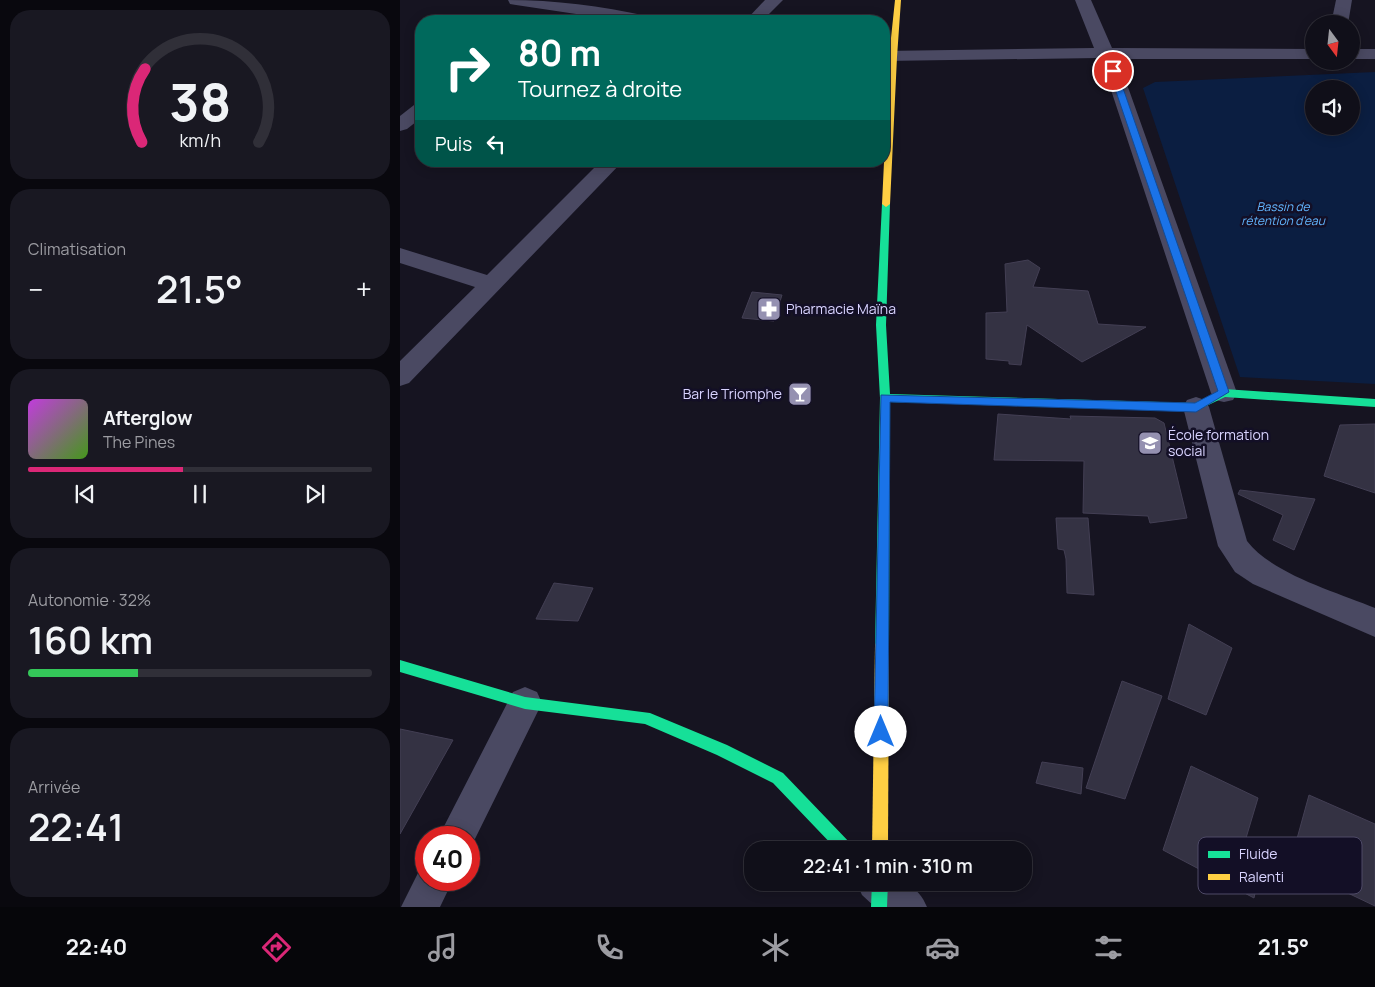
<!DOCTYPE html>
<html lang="fr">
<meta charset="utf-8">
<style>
body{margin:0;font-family:Manrope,sans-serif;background:#191822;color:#f1f3f6;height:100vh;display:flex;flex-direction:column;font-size:19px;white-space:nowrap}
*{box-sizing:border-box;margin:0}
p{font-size:16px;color:#9c9ca2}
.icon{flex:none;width:28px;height:28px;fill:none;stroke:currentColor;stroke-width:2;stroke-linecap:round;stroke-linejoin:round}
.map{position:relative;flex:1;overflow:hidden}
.side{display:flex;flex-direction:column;gap:10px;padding:10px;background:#09080e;width:400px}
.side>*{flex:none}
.guide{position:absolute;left:15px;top:15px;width:475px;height:152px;border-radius:20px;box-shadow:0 2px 12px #0003,0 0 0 1px #302f38;background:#00695c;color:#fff;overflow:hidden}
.needle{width:32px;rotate:165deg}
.tools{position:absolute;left:905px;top:15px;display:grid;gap:10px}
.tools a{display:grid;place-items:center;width:55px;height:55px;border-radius:50%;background:#100f19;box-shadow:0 2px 12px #0003,0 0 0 1px #302f38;font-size:25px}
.speed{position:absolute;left:15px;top:826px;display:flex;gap:10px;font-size:25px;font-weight:700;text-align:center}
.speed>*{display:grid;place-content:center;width:65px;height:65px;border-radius:50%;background:#100f19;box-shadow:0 2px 12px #0003,0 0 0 1px #302f38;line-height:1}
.speed .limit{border:8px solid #d22;background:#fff;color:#111}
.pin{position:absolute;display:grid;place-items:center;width:42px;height:42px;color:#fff;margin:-21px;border:2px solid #fff;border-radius:50%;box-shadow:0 1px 5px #0007}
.me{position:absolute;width:55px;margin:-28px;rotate:0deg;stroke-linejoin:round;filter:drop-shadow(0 0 4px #0008)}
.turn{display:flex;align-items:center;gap:18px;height:105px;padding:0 20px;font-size:22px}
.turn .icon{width:65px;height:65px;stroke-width:2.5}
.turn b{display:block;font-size:35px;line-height:42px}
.then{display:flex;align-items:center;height:48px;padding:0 20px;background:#0003;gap:10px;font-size:19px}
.big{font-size:38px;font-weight:600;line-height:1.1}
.side .card{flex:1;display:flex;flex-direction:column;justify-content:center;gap:8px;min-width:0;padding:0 18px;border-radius:20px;background:#191822}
.side .dial{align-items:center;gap:0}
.dial svg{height:130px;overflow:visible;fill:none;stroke:#302f38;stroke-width:7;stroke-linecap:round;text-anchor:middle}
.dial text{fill:#f1f3f6;stroke:none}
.song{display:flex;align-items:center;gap:15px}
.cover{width:60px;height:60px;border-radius:8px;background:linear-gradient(135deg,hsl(290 70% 55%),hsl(100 70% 35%))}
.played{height:5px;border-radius:2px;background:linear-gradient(90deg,#db2777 45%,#302f38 45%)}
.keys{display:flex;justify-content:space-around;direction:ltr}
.heat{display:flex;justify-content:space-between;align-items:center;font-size:28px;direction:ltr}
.charge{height:8px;border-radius:4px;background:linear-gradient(90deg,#34c759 32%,#302f38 0)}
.trip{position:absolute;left:344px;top:841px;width:288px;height:50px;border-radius:20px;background:#100f19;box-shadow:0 2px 12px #0003,0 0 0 1px #302f38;font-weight:600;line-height:50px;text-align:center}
.menu{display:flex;height:80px;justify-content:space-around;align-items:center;background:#06060a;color:#9c9ca2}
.menu .icon{width:35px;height:35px}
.menu .selected{color:#db2777}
.menu b{font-size:22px;color:#f1f3f6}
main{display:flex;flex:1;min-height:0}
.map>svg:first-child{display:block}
</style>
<main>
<section class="side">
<div class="card dial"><svg viewBox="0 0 100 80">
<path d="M14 69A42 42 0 1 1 86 69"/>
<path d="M14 69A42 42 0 0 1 16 24" stroke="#db2777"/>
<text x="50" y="56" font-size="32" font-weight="700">38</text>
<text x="50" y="72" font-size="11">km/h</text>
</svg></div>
<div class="card"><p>Climatisation</p>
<div class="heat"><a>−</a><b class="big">21.5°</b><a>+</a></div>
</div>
<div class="card">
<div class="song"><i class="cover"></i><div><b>Afterglow</b><p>The Pines</p></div></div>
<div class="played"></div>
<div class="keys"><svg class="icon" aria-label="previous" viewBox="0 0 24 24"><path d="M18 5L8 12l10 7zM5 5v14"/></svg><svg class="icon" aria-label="pause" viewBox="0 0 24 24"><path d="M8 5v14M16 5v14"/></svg><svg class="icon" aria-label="next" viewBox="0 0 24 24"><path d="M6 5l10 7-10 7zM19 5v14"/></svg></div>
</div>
<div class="card"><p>Autonomie · 32%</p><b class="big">160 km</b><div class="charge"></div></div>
<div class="card"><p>Arrivée</p><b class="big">22:41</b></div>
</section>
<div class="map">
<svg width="975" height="907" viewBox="0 0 975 907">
<rect width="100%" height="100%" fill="#161421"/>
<path fill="#0b1e41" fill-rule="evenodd" d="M 975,72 L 975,384 L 840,377 L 743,88 L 755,82 ZM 914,89 L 951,89 L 951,126 L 914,126 Z"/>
<g fill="#343243" stroke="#433f54">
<path d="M 628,260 L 640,268 L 633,287 L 688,291 L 698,324 L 746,327 L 682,362 L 627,325 L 621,365 L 609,364 L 609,361 L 586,359 L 586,313 L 607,312 L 605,264 Z"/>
<path d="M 352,292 L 382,295 L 374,321 L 342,318 Z"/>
<path d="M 598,414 L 671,419 L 670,416 L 755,418 L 764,423 L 787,518 L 750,523 L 748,516 L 683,513 L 684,461 L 594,460 Z"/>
<path d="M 975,424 L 975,493 L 924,476 L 940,425 Z"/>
<path d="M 840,490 L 915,499 L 894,550 L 873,540 L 883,515 L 838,494 Z"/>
<path d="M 656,518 L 688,518 L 694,595 L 667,593 L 666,559 L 664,550 L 658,549 Z"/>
<path d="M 154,583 L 193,588 L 178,621 L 136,619 Z"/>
<path d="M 789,624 L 832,648 L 806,715 L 768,699 Z"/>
<path d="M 722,681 L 762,696 L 725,799 L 686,788 Z"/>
<path d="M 0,729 L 53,740 L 0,834 Z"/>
<path d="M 642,762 L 683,768 L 681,794 L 636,783 Z"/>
<path d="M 791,766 L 858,798 L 846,838 L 865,847 L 854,898 L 763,850 Z"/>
<path d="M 909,795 L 975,824 L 975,906 L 931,885 L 938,863 L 895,846 Z"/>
</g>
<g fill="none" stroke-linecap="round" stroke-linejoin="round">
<g fill="#4a4962" fill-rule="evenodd">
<path d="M 108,0 C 155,0 201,6 247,16 L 253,17 L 256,21 L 223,21 L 116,5 L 110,4 Z"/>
<path d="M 365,0 L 383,0 L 362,21 L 345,21 Z"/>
<path d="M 675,0 L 691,0 L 712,48 L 914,49 L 914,59 L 716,59 L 729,90 L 837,393 L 833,400 L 824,402 L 815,400 L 811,393 L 711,90 L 698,58 L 484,61 L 484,51 L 694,48 Z"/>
<path d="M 936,0 L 952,0 L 948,24 L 931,24 Z"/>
<rect x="951" y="49" width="24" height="10"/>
<path d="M 21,103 L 21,118 L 7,129 L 0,131 L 0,116 L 14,105 Z"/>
<path d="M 201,161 L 223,161 L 9,383 L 0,386 L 0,361 L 75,287 L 0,263 L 0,248 L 87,275 Z"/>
<path d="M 796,397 L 805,400 L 809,407 L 847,541 C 872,574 936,592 975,608 L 975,637 L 853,584 L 835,572 L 818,546 L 783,407 L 787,400 Z"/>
<path d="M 125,687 L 137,692 L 142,703 L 69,851 L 69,838 L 38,838 L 113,692 Z"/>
<path d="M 26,864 L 26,880 L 53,880 L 40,907 L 1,907 L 21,867 Z"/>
<path d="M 456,882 C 486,882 514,874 527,907 L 475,907 L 462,895 Z"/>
</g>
<g fill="#16e098" fill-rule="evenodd">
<path d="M 486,201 L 490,204 L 486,325 L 490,394 L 795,403 L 824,389 L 975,399 L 975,407 L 825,397 L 796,411 L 490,402 L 489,645 L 487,649 L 482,651 L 477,649 L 475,645 L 480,398 L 476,325 L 482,204 Z"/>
<path d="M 0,660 L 125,697 L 250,713 L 327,745 L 383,773 L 452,845 L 455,850 L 437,850 L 373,783 L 317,755 L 245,724 L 125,709 L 0,672 Z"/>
<path d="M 472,882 L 488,882 L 487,907 L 471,907 Z"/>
</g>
<g fill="#ffcf43" fill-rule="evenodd">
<path d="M 495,0 L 501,0 L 497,57 L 490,204 L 486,207 L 482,204 L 489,57 Z"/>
<path d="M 482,639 L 487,641 L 489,645 L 488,850 L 472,850 L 475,645 L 477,641 Z"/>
</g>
</g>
<path fill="#1a73e8" stroke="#114b97" d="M 713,69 L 717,71 L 829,392 L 796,412 L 490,402 L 488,732 L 486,737 L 481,739 L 476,737 L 474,732 L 481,395 L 795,403 L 818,391 L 709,71 Z"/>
<defs>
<g id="pharmacy-square" transform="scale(1.25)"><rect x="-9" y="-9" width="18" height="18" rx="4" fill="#9591b1" stroke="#130f26"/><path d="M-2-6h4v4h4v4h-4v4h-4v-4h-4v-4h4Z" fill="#fff"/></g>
<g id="bar-square" transform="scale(1.25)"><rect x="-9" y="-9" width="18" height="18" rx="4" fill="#9591b1" stroke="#130f26"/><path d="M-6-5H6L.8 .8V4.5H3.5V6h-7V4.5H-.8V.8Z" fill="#fff"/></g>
<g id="school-square" transform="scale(1.25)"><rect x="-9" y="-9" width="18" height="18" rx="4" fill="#9591b1" stroke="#130f26"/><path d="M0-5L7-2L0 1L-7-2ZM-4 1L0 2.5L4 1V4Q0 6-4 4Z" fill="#fff"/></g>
</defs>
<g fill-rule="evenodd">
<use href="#pharmacy-square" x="369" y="309"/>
<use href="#bar-square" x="400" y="394"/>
<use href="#school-square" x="750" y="443"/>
</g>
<g text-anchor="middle" stroke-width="5" stroke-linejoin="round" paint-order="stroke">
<g font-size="12" font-style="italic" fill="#62b6ff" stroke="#130f26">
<text x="883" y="211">Bassin de<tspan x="883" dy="14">rétention d'eau</tspan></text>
</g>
<g font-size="14" fill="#d9d4ff" stroke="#130f26" text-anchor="start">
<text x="386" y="314">Pharmacie Maïna</text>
<text x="382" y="399" text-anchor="end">Bar le Triomphe</text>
<text x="768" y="440">École formation<tspan x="768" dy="16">social</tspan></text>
</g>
</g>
<rect x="798" y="837" width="164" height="57" rx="8" fill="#130f26" stroke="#4e4a67" stroke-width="1"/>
<rect x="808" y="851" width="22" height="7" fill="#16e098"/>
<rect x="808" y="874" width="22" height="6" fill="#ffcf43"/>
<g font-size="14" fill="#d9d4ff">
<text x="839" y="859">Fluide</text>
<text x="839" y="882">Ralenti</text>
</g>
</svg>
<div class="tools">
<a><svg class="needle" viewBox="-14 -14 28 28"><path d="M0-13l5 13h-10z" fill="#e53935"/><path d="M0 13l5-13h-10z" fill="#9c9ca2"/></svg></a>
<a><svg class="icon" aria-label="sound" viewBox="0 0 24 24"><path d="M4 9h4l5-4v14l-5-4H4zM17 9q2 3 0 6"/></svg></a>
</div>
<div class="speed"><div class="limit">40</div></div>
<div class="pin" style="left:713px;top:71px;background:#d93025"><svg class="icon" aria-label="arrive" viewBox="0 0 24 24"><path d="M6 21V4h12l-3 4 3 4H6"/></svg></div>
<svg class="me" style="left:481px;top:732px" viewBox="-20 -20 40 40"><circle r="19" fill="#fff"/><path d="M0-13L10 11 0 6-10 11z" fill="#1a73e8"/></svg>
<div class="trip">22:41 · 1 min · 310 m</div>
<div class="guide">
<div class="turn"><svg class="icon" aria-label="right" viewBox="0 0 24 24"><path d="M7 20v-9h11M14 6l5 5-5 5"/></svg><div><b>80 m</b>Tournez à droite</div></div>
<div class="then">Puis<svg class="icon" aria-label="left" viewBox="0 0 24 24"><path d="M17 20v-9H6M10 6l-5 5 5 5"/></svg></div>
</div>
</div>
</main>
<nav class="menu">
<b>22:40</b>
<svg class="icon selected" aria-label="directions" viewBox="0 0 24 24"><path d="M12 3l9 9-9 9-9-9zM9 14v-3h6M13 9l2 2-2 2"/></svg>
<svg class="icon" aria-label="music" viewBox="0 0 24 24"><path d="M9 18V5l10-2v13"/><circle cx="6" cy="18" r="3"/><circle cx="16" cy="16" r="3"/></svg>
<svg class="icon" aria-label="phone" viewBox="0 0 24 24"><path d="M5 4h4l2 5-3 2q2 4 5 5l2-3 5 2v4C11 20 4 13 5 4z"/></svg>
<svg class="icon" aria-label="climate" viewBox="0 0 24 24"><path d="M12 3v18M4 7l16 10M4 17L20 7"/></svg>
<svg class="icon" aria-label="car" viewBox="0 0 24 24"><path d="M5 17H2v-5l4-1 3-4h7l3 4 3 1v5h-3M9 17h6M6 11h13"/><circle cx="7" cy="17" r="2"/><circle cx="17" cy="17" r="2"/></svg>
<svg class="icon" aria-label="filters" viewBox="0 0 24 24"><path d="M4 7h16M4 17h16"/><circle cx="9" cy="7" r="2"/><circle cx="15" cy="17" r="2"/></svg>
<b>21.5°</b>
</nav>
